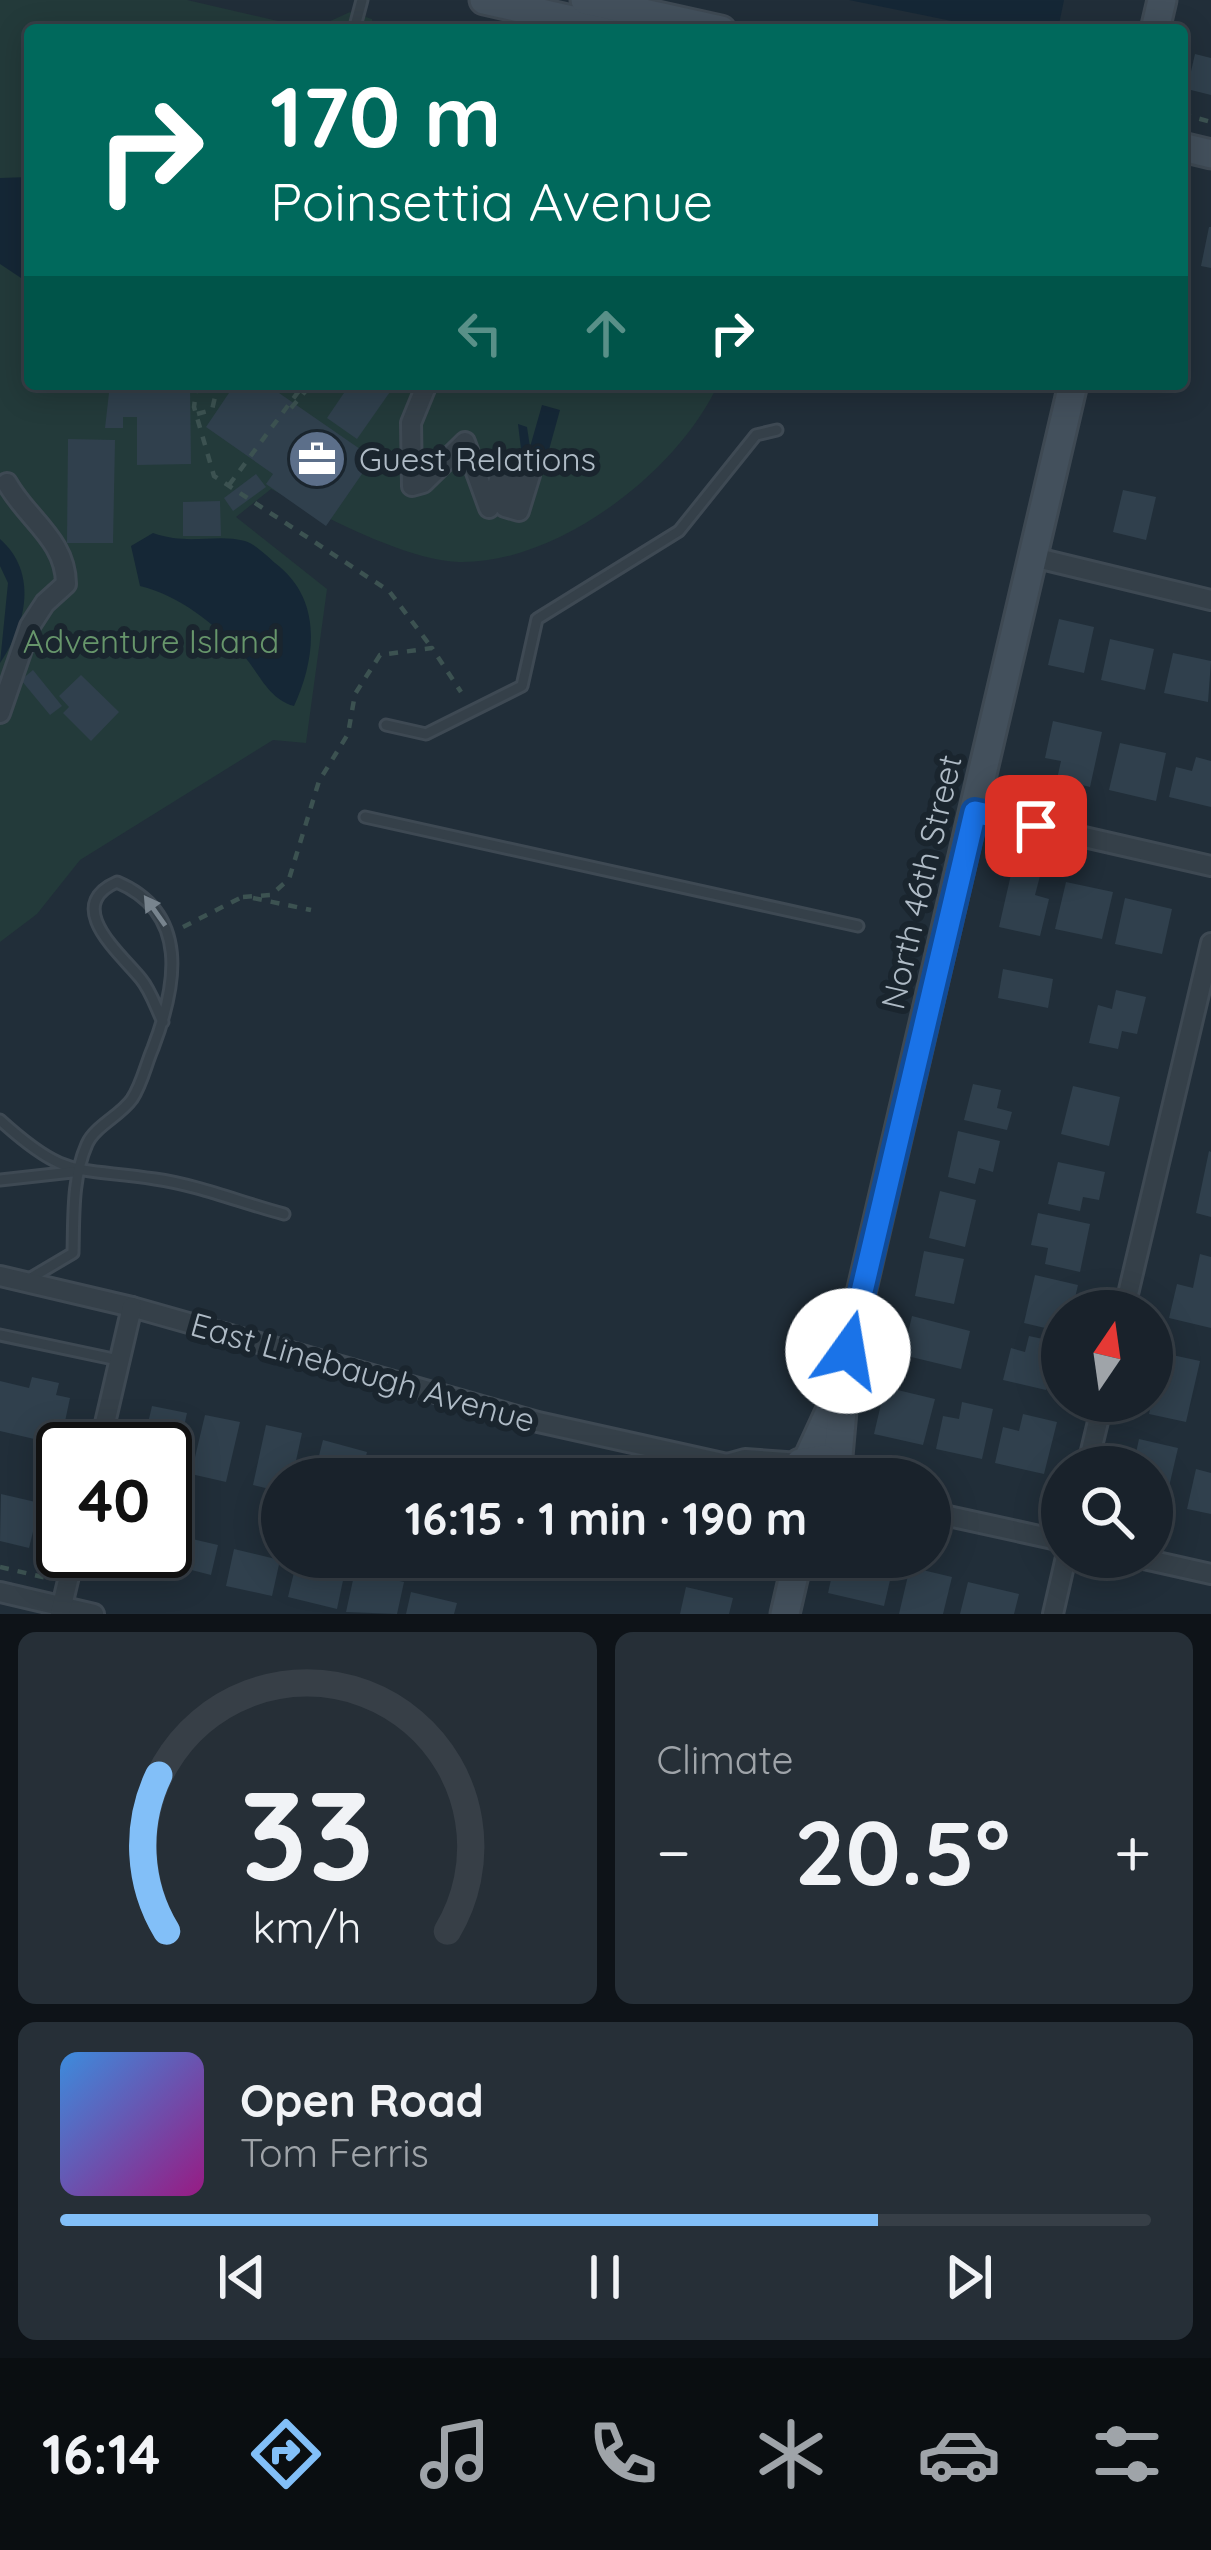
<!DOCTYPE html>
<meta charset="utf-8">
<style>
body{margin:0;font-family:Quicksand,sans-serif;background:#262f37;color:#f1f3f6;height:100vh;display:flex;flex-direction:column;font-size:45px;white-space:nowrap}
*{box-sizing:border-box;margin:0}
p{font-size:39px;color:#9fa4a9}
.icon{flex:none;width:66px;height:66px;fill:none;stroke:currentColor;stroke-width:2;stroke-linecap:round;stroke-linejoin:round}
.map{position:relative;height:1614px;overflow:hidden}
.drawer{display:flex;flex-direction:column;gap:18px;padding:18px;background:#0e1318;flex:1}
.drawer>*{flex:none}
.banner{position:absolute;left:24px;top:24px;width:1164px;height:366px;border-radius:12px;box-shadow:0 6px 30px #0003,0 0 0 3px #373f47;background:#00695c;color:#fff;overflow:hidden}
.needle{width:78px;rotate:13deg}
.controls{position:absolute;left:1041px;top:1290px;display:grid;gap:24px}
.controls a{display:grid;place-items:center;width:132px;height:132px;border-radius:50%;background:#19222b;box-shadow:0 6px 30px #0003,0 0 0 3px #373f47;font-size:60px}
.speed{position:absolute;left:36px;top:1422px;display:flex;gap:24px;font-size:60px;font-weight:700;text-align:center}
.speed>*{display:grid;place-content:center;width:156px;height:156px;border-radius:50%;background:#19222b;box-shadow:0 6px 30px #0003,0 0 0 3px #373f47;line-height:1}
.speed .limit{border:6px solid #111;border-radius:18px;background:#fff;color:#111}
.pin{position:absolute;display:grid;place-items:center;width:102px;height:102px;color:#fff;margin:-51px;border-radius:24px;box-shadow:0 6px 18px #0006}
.me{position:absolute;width:132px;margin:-66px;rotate:13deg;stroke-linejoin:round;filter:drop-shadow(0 0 9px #0008)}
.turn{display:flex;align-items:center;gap:42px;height:252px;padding:0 48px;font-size:54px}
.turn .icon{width:156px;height:156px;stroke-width:2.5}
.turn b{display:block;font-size:84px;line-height:102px}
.lanes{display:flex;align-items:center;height:114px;padding:0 48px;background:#0003;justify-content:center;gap:60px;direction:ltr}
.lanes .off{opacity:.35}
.big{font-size:90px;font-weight:700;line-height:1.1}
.drawer .card{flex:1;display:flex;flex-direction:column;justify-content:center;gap:18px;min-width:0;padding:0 42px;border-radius:18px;background:#262f37}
.drawer .dial{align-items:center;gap:0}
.dial svg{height:312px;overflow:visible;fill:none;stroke:#373f47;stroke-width:7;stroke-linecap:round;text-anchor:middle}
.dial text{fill:#f1f3f6;stroke:none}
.song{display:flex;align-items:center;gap:36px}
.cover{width:144px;height:144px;border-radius:18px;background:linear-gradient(135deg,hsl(210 70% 55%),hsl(310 70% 35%))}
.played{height:12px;border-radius:6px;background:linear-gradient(90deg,#82bff8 75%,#373f47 75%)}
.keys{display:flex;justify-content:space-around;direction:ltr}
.heat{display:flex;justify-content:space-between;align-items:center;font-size:66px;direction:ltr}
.drawer .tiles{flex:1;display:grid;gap:18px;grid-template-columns:1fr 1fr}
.card:last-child{grid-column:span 2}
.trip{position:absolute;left:261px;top:1458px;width:690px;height:120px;border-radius:60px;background:#19222b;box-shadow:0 6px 30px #0003,0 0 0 3px #373f47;font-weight:700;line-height:120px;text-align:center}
.dock{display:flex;height:192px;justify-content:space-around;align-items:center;background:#0a0e11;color:#9fa4a9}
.dock .icon{width:84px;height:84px}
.dock .active{color:#82bff8}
.dock b{font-size:54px;color:#f1f3f6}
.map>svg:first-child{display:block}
</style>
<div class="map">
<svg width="1211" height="1614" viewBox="0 0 1211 1614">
<rect width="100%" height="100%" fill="#212e39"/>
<path fill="#233a3a" d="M 0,0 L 187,0 L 313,29 L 350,12 L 372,19 L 374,30 L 30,30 L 30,384 L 718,384 C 679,471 557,565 458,562 C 401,559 321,514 271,489 L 236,517 L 327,589 L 306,743 L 273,740 L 80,860 L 37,914 L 0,942 Z"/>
<g fill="#152736">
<path d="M 849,0 L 1064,0 L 1059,24 L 996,30 Z"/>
<path d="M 30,177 L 30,284 L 0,264 L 0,178 Z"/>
<path d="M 542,405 L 560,410 L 547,457 L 540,461 L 522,457 L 518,424 L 527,427 L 530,447 Z"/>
<path d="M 153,533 C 190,546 215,533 245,541 C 255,544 267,556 275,563 C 323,599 316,658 294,706 C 267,698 260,673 242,654 C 214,623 180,596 140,586 L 131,546 Z"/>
<path d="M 0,539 C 38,572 27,625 0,663 L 8,583 L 0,566 Z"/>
</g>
<g fill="#30404d">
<path d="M 1195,54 L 1211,58 L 1211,95 L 1187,89 Z"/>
<path d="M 1209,227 L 1211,227 L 1211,268 L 1201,266 Z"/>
<path d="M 110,384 L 190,384 L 191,464 L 137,465 L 137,417 L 123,417 L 123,428 L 105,428 Z"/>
<path d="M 235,384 L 266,384 L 373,458 L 326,526 L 266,484 L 273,474 L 206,427 Z"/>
<path d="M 350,384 L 392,389 L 357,439 L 327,418 Z"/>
<path d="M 68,439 L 115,440 L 113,543 L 67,543 Z"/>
<path d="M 256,474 L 266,487 L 233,511 L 224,498 Z"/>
<path d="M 1123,490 L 1156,497 L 1146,540 L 1113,532 Z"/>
<path d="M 220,501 L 221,536 L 183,536 L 183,502 Z"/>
<path d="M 1059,619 L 1094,627 L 1084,673 L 1048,665 Z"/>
<path d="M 1110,639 L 1154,649 L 1145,690 L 1101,680 Z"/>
<path d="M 1173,653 L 1211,661 L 1208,702 L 1164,693 Z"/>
<path d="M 33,670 L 62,706 L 50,715 L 21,680 Z"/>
<path d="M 81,675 L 119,712 L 91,741 L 63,713 L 69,707 L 59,696 Z"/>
<path d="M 1053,721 L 1102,732 L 1090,787 L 1057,779 L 1061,761 L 1045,758 Z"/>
<path d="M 1120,743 L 1166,753 L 1156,801 L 1109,790 Z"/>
<path d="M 1196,757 L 1211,761 L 1211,807 L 1169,797 L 1176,767 L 1192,771 Z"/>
<path d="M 1012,870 L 1040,876 L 1035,895 L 1049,899 L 1040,936 L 999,927 Z"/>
<path d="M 1066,882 L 1113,892 L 1102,939 L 1055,929 Z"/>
<path d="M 1125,898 L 1172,909 L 1162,954 L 1115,944 Z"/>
<path d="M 1003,969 L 1053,979 L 1048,1008 L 998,998 Z"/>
<path d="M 1116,990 L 1146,997 L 1137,1034 L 1122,1031 L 1118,1049 L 1089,1043 L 1098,1005 L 1112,1009 Z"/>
<path d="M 973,1084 L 1001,1090 L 997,1108 L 1012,1112 L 1007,1130 L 964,1120 Z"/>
<path d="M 1073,1086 L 1120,1097 L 1109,1146 L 1061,1134 Z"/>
<path d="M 958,1131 L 1000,1141 L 993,1172 L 979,1168 L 975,1184 L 948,1177 Z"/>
<path d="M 1209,1151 L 1211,1152 L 1211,1217 L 1196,1213 Z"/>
<path d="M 1058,1162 L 1105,1172 L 1099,1200 L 1083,1197 L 1080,1211 L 1048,1204 Z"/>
<path d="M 940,1191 L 976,1200 L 965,1247 L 929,1238 Z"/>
<path d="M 1038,1213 L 1090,1224 L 1080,1272 L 1045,1264 L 1048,1248 L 1031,1245 Z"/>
<path d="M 924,1251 L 964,1259 L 954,1304 L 915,1296 Z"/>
<path d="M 1200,1254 L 1211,1257 L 1211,1328 L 1169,1318 L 1177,1284 L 1193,1288 Z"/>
<path d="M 1035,1275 L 1078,1285 L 1072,1311 L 1062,1311 L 1062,1332 L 1024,1323 Z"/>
<path d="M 912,1316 L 970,1331 L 961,1369 L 903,1355 Z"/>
<path d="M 1029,1336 L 1057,1342 L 1046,1390 L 1003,1380 L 1011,1348 L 1025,1352 Z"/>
<path d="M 1163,1353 L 1200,1361 L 1186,1422 L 1149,1414 Z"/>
<path d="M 32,1377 L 59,1383 L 56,1395 L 70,1398 L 60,1445 L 0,1431 L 0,1381 L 29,1388 Z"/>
<path d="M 885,1387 L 935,1399 L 923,1445 L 874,1434 Z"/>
<path d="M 962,1402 L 993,1409 L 982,1459 L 936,1449 L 943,1416 L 959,1419 Z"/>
<path d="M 152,1406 L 187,1413 L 175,1467 L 165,1465 L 165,1449 L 142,1449 Z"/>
<path d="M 1023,1414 L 1057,1422 L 1044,1474 L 995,1463 L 1003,1427 L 1019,1431 Z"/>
<path d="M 205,1415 L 240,1422 L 226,1482 L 191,1474 Z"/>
<path d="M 266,1425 L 302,1433 L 292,1479 L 282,1479 L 282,1492 L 253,1485 Z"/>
<path d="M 1139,1439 L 1178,1448 L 1165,1504 L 1152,1501 L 1152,1467 L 1133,1467 Z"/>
<path d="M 323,1440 L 367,1452 L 360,1479 L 313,1479 Z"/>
<path d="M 389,1463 L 425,1471 L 423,1479 L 385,1479 Z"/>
<path d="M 1196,1469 L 1211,1473 L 1211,1514 L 1187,1509 Z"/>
<path d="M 1,1494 L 40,1503 L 29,1548 L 0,1541 Z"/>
<path d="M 171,1534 L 218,1545 L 211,1575 L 164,1563 Z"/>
<path d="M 234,1549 L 280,1560 L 272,1596 L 226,1586 Z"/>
<path d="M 126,1551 L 156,1551 L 151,1574 L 123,1567 Z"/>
<path d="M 836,1557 L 894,1563 L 884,1606 L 828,1593 Z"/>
<path d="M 297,1560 L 345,1571 L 337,1609 L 288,1597 Z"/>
<path d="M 910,1567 L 952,1577 L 943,1614 L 899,1614 Z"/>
<path d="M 355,1571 L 404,1582 L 397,1614 L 346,1612 Z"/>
<path d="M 968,1582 L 1019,1594 L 1014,1614 L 960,1614 Z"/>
<path d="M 686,1587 L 733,1598 L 729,1614 L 680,1614 Z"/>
<path d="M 411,1592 L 457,1603 L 454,1614 L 406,1614 Z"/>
</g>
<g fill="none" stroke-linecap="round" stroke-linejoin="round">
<g stroke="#3e4953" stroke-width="15">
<g id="lane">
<path d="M 354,30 L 362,0"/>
<path d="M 386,725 L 426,734 L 522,686 L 537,619 L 679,531 L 756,435 L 777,430"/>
<path d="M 365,817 L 858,926"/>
<path d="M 0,1120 C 66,1180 75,1167 155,1179 C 198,1185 242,1203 284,1214"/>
<path d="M 0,1180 L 72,1172"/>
<path d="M 29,1279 L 73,1253 C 74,1216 72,1178 87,1144 C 95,1126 120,1116 132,1099 C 142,1084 146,1064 153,1048 C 177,985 190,913 117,882 C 62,906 121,954 141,979 C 151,991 156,1008 163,1022"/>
<path d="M 0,1335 L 118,1360"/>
</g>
</g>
<g stroke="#3e4953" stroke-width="24">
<g id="street">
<path d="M 427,384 L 411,423 L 412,486 L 423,483 L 465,442 L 489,508 L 505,463 L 514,464 L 505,507 L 519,511 L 530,475"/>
<path d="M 1033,557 L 1211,600"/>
<path d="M 0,713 L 30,626 L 45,603 L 66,584 C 66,540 27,519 7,483"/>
<path d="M 975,812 L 1211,866"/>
<path d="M 0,1276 L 132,1307 L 538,1422 L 727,1464 L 759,1479"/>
<path d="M 1124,1311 L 1211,943"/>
<path d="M 99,1449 L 132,1307"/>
<path d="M 727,1464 L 745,1459 L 800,1463"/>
<path d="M 1087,1467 L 1103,1401"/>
<path d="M 930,1512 L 1062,1541"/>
<path d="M 1135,1557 L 1211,1574"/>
<path d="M 0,1592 L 94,1614"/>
<path d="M 60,1614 L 75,1551"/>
<path d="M 1053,1614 L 1066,1557"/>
</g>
</g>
<g stroke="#3e4953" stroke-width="33">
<g id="secondary">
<path d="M 484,0 L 616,30"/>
<path d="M 585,0 L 721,30"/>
<path d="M 1155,30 L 1162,0"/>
<path d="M 1182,147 L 1211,154"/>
<path d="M 808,1459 L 837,1396 L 1073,384"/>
<path d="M 837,1468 L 842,1411"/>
<path d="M 791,1479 L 800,1463 L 824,1459"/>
<path d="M 785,1614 L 794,1575 L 791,1557"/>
</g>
</g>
<g stroke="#3c5251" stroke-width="4.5" stroke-dasharray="9 9" stroke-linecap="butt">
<path d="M 1182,114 L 1211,122"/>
<path d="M 197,384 L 194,407 L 214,476 L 389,591 L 432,648"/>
<path d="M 291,408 L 310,386"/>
<path d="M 197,414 L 212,410 L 218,384"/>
<path d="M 229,485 L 304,384"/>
<path d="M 243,897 L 271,895 L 289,879 L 319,781 L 348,734 L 355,694 L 380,655 L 432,648 L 461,692"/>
<path d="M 253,898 L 311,910"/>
<path d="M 183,927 L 242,897"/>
<path d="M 0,1567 L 47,1578"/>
</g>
<use href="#lane" stroke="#354049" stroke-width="9"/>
<use href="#street" stroke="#354049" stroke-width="18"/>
<use href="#secondary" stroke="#43505c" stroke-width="27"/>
</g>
<defs><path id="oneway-solid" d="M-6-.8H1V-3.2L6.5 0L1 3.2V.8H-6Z" transform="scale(3)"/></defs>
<use fill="#78848e" href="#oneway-solid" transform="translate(155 911) rotate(-125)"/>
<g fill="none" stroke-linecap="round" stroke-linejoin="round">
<g stroke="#114b97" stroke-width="30">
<path id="route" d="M 848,1351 L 975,812 L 1036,826"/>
</g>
<use href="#route" stroke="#1a73e8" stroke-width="21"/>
</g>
<defs>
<g id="office-disc" transform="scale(3)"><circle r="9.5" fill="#5c6f8a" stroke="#1a252e"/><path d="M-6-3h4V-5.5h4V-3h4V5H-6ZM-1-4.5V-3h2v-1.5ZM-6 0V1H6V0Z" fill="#fff"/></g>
</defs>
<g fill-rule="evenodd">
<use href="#office-disc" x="317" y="459"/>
</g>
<g text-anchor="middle" stroke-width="12" stroke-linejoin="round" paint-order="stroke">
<g font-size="33" fill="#afbbc6" stroke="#1a252e" text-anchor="start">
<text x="359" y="471">Guest Relations</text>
</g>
<g font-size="33" fill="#67966b" stroke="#1a252e">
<text x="151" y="653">Adventure Island</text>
</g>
<g font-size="33" fill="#afbbc6" stroke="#1a252e">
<text transform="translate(921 882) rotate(-77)" y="12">North 46th Street</text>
<text transform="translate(363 1372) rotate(16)" y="12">East Linebaugh Avenue</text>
</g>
</g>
</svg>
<div class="controls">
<a><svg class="needle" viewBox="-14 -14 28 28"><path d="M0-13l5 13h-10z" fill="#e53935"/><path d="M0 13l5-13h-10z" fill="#9fa4a9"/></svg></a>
<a><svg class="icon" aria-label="search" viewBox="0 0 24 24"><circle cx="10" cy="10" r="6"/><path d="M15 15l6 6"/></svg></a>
</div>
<div class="speed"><div class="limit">40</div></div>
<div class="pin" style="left:1036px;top:826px;background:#d93025"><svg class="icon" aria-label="arrive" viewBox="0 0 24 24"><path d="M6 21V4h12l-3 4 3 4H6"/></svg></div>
<svg class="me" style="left:848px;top:1351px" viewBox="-20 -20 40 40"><circle r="19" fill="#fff"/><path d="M0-13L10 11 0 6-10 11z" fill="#1a73e8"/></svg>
<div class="trip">16:15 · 1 min · 190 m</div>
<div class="banner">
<div class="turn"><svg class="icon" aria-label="right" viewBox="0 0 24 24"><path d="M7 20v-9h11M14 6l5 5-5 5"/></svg><div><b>170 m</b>Poinsettia Avenue</div></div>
<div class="lanes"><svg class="icon off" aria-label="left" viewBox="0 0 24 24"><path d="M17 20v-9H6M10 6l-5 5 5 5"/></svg><svg class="icon off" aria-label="ahead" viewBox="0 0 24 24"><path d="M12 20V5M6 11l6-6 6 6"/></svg><svg class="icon" aria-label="right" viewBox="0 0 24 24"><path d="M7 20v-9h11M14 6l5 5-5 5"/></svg></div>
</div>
</div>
<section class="drawer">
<div class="tiles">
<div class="card dial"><svg viewBox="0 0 100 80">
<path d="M14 69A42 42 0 1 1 86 69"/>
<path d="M14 69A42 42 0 0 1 12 29" stroke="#82bff8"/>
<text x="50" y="56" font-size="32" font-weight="700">33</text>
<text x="50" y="72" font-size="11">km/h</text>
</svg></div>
<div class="card"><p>Climate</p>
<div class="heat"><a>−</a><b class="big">20.5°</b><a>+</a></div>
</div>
<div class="card">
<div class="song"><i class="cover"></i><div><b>Open Road</b><p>Tom Ferris</p></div></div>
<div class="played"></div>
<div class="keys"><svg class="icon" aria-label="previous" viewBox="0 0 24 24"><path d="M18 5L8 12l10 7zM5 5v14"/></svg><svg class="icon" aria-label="pause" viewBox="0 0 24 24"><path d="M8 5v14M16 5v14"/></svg><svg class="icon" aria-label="next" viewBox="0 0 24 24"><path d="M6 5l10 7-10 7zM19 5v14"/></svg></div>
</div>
</div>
</section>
<nav class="dock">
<b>16:14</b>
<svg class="icon active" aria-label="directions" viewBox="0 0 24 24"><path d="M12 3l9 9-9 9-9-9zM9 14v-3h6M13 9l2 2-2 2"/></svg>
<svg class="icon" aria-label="music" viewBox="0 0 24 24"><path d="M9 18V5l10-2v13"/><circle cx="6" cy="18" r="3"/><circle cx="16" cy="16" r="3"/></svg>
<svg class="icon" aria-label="phone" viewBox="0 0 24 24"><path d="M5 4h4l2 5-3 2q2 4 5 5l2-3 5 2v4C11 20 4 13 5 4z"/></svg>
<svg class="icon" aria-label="climate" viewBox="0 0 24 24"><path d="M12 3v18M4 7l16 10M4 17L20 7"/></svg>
<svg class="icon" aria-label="car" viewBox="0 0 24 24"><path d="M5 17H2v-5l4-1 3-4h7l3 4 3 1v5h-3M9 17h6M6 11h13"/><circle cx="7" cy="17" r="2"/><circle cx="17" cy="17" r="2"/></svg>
<svg class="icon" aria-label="filters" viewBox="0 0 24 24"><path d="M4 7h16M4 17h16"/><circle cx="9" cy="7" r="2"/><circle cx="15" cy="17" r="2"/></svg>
</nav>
